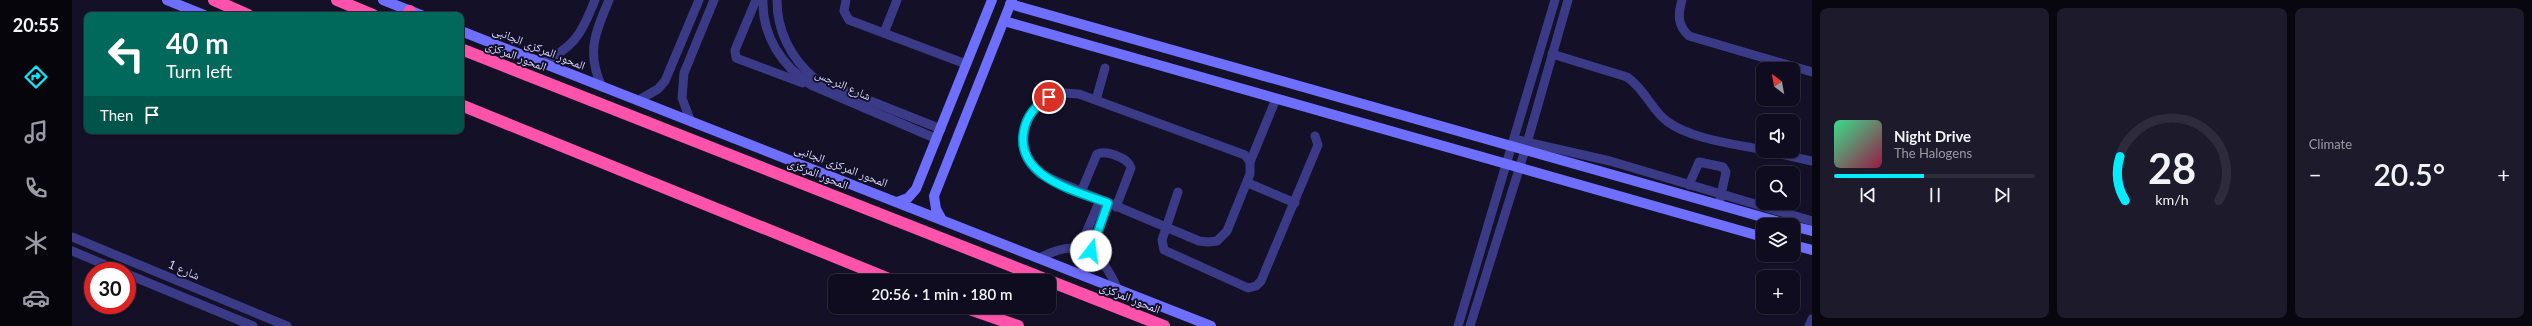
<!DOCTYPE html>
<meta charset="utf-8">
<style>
body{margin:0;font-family:Lato,"Noto Naskh Arabic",sans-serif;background:#1c1a2b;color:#f1f3f6;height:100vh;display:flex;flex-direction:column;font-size:15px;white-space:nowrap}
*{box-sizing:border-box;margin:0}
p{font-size:13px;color:#9b9ba4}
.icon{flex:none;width:22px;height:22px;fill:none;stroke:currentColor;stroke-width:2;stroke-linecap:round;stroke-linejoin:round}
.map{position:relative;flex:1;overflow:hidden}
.sheet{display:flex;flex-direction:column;gap:8px;padding:8px;background:#080710;width:720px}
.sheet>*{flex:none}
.hud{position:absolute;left:12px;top:12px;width:380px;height:122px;border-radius:8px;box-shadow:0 1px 3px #0004,0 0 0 1px #2e2c3c;background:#00695c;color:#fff;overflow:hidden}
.needle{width:26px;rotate:329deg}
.fabs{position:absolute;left:1684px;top:62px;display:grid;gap:8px}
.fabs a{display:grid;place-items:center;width:44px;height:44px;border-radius:8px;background:#0e0c1e;box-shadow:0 1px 3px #0004,0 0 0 1px #2e2c3c;font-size:20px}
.speed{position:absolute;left:12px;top:262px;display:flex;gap:8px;font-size:20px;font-weight:700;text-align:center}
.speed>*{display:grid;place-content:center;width:52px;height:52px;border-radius:50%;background:#0e0c1e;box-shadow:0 1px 3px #0004,0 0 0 1px #2e2c3c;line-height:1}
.speed .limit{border:6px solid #d22;background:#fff;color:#111}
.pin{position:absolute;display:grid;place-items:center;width:34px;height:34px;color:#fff;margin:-17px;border:2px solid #fff;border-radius:50%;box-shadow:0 1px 4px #0007}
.me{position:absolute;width:44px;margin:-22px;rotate:15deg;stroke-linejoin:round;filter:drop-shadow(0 0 3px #0008)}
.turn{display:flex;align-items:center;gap:14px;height:84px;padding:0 16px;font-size:18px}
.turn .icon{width:52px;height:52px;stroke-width:2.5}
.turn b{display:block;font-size:28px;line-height:34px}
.then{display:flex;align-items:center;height:38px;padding:0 16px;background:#0003;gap:8px;font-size:15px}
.big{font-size:30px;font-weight:600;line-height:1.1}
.sheet .widget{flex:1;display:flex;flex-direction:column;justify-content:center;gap:6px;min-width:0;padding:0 14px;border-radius:8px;background:#1c1a2b}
.sheet .dial{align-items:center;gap:0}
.dial svg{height:104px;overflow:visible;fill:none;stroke:#2e2c3c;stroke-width:7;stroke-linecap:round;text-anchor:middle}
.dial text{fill:#f1f3f6;stroke:none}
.song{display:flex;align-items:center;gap:12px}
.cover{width:48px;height:48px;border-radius:6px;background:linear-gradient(135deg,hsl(150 70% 55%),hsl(340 70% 35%))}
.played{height:4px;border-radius:2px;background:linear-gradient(90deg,#03edff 45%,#2e2c3c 45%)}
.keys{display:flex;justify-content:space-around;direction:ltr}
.heat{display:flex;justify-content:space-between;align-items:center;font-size:22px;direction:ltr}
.sheet .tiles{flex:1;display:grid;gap:8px;grid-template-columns:repeat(3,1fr)}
.trip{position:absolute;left:756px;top:274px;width:228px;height:40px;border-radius:8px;background:#0e0c1e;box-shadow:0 1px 3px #0004,0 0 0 1px #2e2c3c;font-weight:600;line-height:40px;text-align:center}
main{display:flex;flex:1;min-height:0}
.menu{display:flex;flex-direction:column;width:72px;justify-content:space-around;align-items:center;background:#06050c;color:#9b9ba4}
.menu .icon{width:28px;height:28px}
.menu .selected{color:#03edff}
.menu b{font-size:18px;color:#f1f3f6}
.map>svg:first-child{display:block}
</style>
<main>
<nav class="menu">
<b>20:55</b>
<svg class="icon selected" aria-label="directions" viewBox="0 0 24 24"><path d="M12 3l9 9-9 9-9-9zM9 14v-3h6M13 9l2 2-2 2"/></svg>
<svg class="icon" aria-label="music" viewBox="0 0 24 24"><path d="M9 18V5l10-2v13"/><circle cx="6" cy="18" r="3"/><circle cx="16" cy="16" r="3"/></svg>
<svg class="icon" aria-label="phone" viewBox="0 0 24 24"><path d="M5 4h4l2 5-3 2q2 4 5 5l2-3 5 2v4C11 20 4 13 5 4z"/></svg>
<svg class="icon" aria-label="climate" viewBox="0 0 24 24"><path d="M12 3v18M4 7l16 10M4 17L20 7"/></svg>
<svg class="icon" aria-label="car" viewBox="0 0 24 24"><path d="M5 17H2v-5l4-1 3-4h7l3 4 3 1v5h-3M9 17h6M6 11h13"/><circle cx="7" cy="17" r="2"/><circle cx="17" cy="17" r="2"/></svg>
</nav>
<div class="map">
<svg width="1740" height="326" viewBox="0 0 1740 326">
<rect width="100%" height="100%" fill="#131028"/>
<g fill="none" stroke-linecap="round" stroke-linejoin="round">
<g stroke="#3b3a87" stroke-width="9">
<path d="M 684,0 L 663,50 L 664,58 L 731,83"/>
<path d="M 691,0 C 690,36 710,66 739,85 L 865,139"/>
<path d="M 705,0 C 705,33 719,58 743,79 L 869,129"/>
<path d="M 774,0 L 772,11 L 777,20 L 894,64"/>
<path d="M 1610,0 C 1606,14 1605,25 1617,36 L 1740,72"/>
<path d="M 812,33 L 825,0"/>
<path d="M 1480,54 L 1555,77 C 1574,90 1579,110 1596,122 C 1619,139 1663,144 1691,150"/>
<path d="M 469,64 C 504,45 508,36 523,0"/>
<path d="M 530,87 C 514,53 523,33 537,0"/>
<path d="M 992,93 L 1007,94 L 1173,155 L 1178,162 L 1178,174 L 1155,231 L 1145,241 L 1136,242 L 1127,241 L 968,174 C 938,146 952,101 992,93 Z"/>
<path d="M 567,100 L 586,89 L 593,81 L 627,0"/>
<path d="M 1024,100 L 1033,68"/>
<path d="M 619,122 L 610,98 L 612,73 L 642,0"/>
<path d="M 1442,139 L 1538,161 L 1740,221"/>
<path d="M 1695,151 L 1740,161"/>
<path d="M 1178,162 L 1204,99"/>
<path d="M 1176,183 L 1223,203"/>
<path d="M 1617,185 L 1627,162 L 1651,167 L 1654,172 L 1648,199"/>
<path d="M 1009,192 L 1025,154 C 1034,150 1057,158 1059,168 L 1044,207"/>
<path d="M 1106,192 L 1090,240 L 1092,250 L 1176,288 L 1184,286 L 1189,281 L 1246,145 L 1243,136"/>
<path d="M 0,237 L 215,326"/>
<path d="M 1008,247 L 1028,200"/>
<path d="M 0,251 L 48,271"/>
<path d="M 1019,251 L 1036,203"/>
<path d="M 967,258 C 1009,237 1028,248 1046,290"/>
<path d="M 55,274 L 181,326"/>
<path d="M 1386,326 L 1483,0"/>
<path d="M 1398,326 L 1453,150 L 1496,0"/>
<path d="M 1737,326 L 1740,319"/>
</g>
<g stroke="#6e6eff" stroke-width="10">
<path d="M 95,0 L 132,15"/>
<path d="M 311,0 L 349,15"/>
<path d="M 938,4 L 1718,225"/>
<path d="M 932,21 L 1691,237"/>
<path d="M 389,31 L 1139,326"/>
<path d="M 825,202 L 836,198 L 844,189 L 920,0"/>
<path d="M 870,220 L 864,209 L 862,196 L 940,0"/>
<path d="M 1721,226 L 1740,231"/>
<path d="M 1721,245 L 1740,250"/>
</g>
<g stroke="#ff52aa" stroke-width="12">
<path d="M 142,0 L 176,15"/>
<path d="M 265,0 L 301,15"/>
<path d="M 336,15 L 338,11"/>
<path d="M 389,49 L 1092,326"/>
<path d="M 389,105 L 822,281"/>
<path d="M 892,307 L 946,326"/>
</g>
</g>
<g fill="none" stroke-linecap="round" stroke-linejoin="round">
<g stroke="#029aa6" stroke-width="10">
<path id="route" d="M 977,97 C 964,105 955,115 952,130 C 942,177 1004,191 1036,203 L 1019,251"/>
</g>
<use href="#route" stroke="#03edff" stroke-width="7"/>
</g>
<g text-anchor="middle" stroke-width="4" stroke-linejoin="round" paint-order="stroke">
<g font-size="12" fill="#dad7ff" stroke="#131028">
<text transform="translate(467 48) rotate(22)" y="4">المحور المركزى الجانبى</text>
<text transform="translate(444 56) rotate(21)" y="4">المحور المركزى</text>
<text transform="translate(771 85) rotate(24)" y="4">شارع النرجس</text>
<text transform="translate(769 166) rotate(21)" y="4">المحور المركزى الجانبى</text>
<text transform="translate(746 174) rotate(22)" y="4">المحور المركزى</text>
<text transform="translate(112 270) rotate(23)" y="4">شارع 1</text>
<text transform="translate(1058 298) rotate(22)" y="4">المحور المركزى</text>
</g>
</g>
</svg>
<div class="fabs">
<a><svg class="needle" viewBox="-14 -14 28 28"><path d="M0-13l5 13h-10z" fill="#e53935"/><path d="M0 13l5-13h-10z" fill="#9b9ba4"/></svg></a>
<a><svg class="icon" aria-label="sound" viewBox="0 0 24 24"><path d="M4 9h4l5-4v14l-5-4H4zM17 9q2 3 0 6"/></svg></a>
<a><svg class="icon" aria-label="search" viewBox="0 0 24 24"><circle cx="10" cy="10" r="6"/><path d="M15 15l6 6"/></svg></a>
<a><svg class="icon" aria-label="layers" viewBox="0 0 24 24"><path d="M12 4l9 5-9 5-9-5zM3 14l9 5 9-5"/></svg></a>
<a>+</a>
</div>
<div class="speed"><div class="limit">30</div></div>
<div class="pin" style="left:977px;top:97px;background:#d93025"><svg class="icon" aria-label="arrive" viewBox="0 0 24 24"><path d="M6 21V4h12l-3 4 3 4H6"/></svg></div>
<svg class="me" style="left:1019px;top:251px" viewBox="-20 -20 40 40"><circle r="19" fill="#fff"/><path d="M0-13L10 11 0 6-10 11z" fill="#03edff"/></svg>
<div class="trip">20:56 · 1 min · 180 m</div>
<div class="hud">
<div class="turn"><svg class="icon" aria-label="left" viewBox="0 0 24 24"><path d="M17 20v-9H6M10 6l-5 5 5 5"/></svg><div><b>40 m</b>Turn left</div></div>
<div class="then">Then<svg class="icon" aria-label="arrive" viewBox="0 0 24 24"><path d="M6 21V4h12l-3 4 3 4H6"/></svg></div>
</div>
</div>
<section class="sheet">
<div class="tiles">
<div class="widget">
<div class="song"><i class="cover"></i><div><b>Night Drive</b><p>The Halogens</p></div></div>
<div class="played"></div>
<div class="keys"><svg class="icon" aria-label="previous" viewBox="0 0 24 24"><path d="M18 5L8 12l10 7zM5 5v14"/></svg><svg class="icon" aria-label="pause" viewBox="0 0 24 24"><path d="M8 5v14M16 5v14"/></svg><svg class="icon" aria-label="next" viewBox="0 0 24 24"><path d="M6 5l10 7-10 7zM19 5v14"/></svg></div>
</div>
<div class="widget dial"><svg viewBox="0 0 100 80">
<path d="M14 69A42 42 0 1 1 86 69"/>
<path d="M14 69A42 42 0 0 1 10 35" stroke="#03edff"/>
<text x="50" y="56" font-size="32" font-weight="700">28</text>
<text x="50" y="72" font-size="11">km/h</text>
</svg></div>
<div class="widget"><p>Climate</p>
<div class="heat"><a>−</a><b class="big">20.5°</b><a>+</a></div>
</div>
</div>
</section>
</main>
